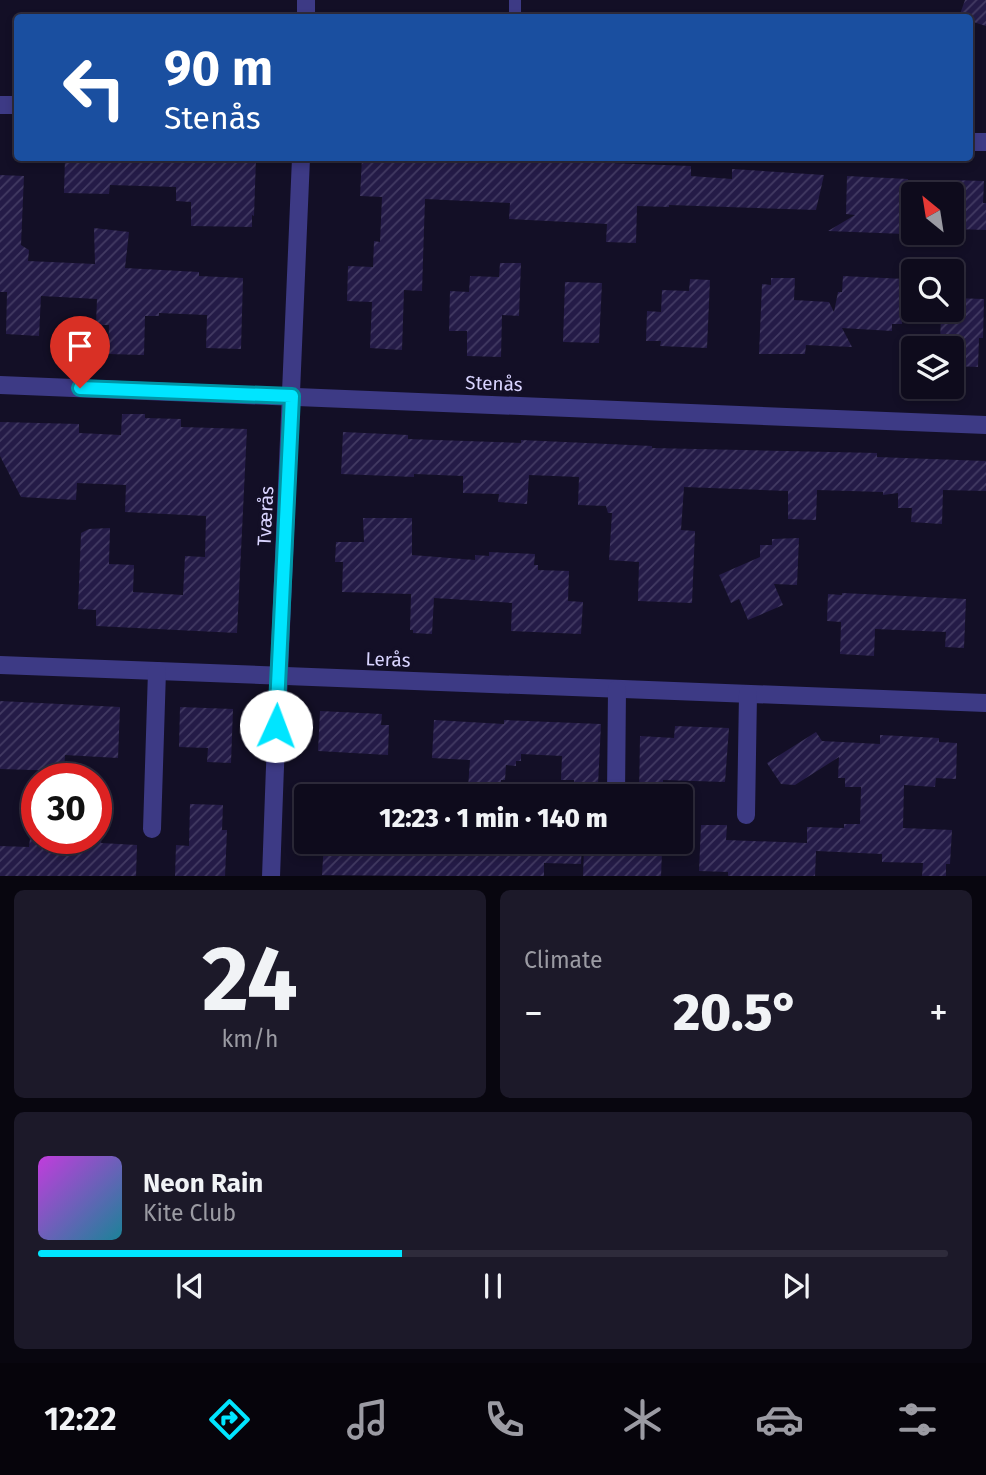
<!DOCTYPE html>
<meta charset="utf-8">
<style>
body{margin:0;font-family:"Fira Sans",sans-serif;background:#1c1929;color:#f1f3f6;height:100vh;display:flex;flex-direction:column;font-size:26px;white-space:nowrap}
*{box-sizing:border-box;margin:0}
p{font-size:23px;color:#9b9ba3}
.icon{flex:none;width:38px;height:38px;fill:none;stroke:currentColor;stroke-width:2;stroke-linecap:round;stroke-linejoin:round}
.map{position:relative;height:876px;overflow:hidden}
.panel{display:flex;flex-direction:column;gap:14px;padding:14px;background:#08060f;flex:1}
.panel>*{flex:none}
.banner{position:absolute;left:14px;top:14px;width:959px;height:147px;border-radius:7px;box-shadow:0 4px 10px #0003,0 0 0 2px #2e2b3b;background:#1a4fa0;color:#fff;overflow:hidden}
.needle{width:46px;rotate:330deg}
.controls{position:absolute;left:901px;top:182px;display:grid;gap:14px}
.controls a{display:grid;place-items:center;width:63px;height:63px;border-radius:7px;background:#0e0b1c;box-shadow:0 4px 10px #0003,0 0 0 2px #2e2b3b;font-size:35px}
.speed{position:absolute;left:21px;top:763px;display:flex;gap:14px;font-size:35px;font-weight:700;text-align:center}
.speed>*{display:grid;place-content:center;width:91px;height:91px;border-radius:50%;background:#0e0b1c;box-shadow:0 4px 10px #0003,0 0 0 2px #2e2b3b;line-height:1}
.speed .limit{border:10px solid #d22;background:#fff;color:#111}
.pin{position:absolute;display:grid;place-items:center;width:60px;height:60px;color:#fff;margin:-72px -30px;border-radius:50% 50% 50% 0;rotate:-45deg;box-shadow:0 0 7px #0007}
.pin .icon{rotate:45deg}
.me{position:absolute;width:77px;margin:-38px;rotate:2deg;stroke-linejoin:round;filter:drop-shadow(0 0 5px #0008)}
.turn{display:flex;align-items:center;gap:24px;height:147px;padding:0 35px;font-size:32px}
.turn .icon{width:91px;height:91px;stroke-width:2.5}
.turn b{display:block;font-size:49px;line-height:60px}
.big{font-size:52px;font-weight:800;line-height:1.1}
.panel .card{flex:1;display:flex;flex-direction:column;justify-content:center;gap:10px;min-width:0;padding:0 24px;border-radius:10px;background:#1c1929}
.panel .dial{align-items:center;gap:0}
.dial b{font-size:91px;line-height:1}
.song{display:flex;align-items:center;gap:21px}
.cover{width:84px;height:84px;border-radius:10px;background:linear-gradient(135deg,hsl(290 70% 55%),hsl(190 70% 35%))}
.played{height:7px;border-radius:4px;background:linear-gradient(90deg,#00e5ff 40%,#2e2b3b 40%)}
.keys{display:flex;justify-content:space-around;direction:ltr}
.heat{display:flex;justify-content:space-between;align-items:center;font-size:38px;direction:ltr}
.panel .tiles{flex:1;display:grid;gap:14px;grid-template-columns:1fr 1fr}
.card:last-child{grid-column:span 2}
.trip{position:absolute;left:294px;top:784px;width:399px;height:70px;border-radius:7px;background:#0e0b1c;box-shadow:0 4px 10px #0003,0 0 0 2px #2e2b3b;font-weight:800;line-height:70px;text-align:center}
.tab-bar{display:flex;height:112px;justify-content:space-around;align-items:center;background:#06040b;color:#9b9ba3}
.tab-bar .icon{width:49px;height:49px}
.tab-bar .active{color:#00e5ff}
.tab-bar b{font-size:32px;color:#f1f3f6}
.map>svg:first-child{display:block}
</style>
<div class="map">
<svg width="986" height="877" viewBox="0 0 986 877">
<defs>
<pattern id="building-hatch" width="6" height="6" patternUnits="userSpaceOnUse" patternTransform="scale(1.75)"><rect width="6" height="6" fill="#241b47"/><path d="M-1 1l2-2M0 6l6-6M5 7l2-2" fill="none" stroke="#433b63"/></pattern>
</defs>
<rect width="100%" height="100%" fill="#130f26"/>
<g fill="url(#building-hatch)">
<path d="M 965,0 L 986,0 L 986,26 L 970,21 L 970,18 L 959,17 Z"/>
<path d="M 65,158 L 256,158 L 254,216 L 252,215 L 252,227 L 191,226 L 191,202 L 176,201 L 176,187 L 110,185 L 109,194 L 64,193 Z"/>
<path d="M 362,158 L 473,158 L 691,166 L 691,176 L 732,179 L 732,169 L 824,175 L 816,210 L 669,205 L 669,207 L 637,206 L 636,243 L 606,242 L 607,224 L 509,219 L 510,203 L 425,199 L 422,291 L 404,290 L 402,350 L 370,348 L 372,302 L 347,301 L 348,266 L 373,267 L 374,241 L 380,242 L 382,197 L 360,196 Z"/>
<path d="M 0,175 L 24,176 L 21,245 L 29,250 L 28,261 L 95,264 L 94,228 L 129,232 L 125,268 L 199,272 L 199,276 L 243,278 L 241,349 L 206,348 L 207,315 L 159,313 L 159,316 L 145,316 L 144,355 L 108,354 L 109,325 L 96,325 L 97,299 L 41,296 L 39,336 L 6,334 L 7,292 L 0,292 Z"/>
<path d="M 847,176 L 908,179 L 905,234 L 828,231 L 855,215 L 846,214 Z"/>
<path d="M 952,180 L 984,181 L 983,203 L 986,203 L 986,230 L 954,229 L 955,217 L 952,216 Z"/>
<path d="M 500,263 L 521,263 L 519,316 L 502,315 L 501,357 L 467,356 L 467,331 L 449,331 L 450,291 L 469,292 L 470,276 L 499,277 Z"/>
<path d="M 843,276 L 905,279 L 902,324 L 892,324 L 892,331 L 842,328 L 852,347 L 806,345 L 805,354 L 759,354 L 762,284 L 771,285 L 771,278 L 795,278 L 794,300 L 829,302 L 834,312 L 838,292 L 842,292 Z"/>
<path d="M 690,279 L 710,280 L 707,348 L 660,346 L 661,341 L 646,341 L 647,311 L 661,312 L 662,290 L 689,291 Z"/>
<path d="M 565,282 L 602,283 L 599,343 L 563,342 Z"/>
<path d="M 952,298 L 984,299 L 983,338 L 979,338 L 978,367 L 952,366 L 952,348 L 940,348 L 941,310 L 952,310 Z"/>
<path d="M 122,414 L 145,414 L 145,418 L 181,419 L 181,427 L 247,429 L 237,633 L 96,626 L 96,610 L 78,609 L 81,533 L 89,529 L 110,528 L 109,564 L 134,565 L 133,592 L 183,595 L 185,556 L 205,557 L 206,516 L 125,512 L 126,485 L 77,483 L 76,500 L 21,497 L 0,456 L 0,422 L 79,424 L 79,433 L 121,435 Z"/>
<path d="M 343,432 L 408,435 L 408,439 L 521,443 L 521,440 L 652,446 L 652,448 L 877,453 L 877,457 L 986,461 L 986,491 L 943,490 L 942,524 L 911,522 L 912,508 L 898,508 L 898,493 L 883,495 L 883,492 L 817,490 L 816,520 L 788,519 L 788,491 L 684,487 L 681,530 L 695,531 L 692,603 L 638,601 L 639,562 L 609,560 L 612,513 L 608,513 L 606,506 L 578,505 L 579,477 L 529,475 L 527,504 L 498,502 L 499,494 L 463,493 L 463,476 L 414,474 L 414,477 L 341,474 Z"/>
<path d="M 363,518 L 412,518 L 412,555 L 475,560 L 475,555 L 489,556 L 489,552 L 535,554 L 534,565 L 538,565 L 538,570 L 569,571 L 568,601 L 583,602 L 581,634 L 511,631 L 512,603 L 434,598 L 432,634 L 413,633 L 413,630 L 410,630 L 411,594 L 342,592 L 343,562 L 335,562 L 336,542 L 364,542 Z"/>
<path d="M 799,538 L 797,585 L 774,584 L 783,605 L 748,620 L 739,599 L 731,603 L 719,575 L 760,557 L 760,545 L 772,545 L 772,539 Z"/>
<path d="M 842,593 L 966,599 L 964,648 L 945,647 L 946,632 L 875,629 L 874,656 L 840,654 L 841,622 L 827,621 L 828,594 L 842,595 Z"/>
<path d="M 0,701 L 120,707 L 118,758 L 65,755 L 64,771 L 0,769 Z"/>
<path d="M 180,707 L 233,709 L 231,763 L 207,762 L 208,748 L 179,747 Z"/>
<path d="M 320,711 L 382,714 L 381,725 L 389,725 L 388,755 L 318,751 Z"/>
<path d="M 434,720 L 504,724 L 504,720 L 601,724 L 598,785 L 574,784 L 574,780 L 561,780 L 562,756 L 521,754 L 521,761 L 516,761 L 516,766 L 506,765 L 505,780 L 501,780 L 500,789 L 468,788 L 470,760 L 432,758 Z"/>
<path d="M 675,726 L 729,728 L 725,782 L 663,780 L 663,796 L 639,796 L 640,736 L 674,738 Z"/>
<path d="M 816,732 L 822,741 L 880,744 L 880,735 L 939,738 L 939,742 L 957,743 L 956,779 L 936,778 L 935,787 L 904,785 L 903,828 L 952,830 L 950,864 L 946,864 L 946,877 L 922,877 L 923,863 L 882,862 L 882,854 L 816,851 L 815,877 L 728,877 L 728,872 L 699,871 L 701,825 L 727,825 L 726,840 L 807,843 L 807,827 L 844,828 L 844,824 L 860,824 L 861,787 L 845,787 L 845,778 L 838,778 L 839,757 L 795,785 L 781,784 L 767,763 Z"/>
<path d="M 190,804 L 223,805 L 222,830 L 227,830 L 225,877 L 175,877 L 176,845 L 189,846 Z"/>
<path d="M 30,838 L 102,838 L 101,843 L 137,845 L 136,877 L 0,877 L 0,846 L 29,847 Z"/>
<path d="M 324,842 L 388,843 L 388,849 L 484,853 L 485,842 L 582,842 L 581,864 L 544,863 L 544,877 L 322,875 Z"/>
<path d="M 584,848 L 662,851 L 661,877 L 583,877 Z"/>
</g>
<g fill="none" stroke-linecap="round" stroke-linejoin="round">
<path stroke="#3d3a85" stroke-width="12" d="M 515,18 L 515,0"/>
<g stroke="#3d3a85" stroke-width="18">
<path d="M 306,18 L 306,0"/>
<path d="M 0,105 L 18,105"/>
<path d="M 970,142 L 986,142"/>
<path d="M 0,385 L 986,425"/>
<path d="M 0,665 L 986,703"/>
<path d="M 616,796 L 617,689"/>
<path d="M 746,815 L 748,694"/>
<path d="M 152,829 L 157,671"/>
<path d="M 271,877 C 279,637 292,397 301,158"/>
</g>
</g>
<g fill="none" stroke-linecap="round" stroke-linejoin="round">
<g stroke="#0095a6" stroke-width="18">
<path id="route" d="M 80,388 L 292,396 L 276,726"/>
</g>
<use href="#route" stroke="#00e5ff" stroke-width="12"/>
</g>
<g text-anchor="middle" stroke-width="7" stroke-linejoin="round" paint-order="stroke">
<g font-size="19" fill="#d9d4ff" stroke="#130f26">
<text transform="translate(494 383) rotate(2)" y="7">Stenås</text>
<text transform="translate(265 516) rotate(-87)" y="7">Tværås</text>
<text transform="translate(388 659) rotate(2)" y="7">Lerås</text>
</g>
</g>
</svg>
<div class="controls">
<a><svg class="needle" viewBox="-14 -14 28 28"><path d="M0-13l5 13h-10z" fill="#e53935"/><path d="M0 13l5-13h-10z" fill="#9b9ba3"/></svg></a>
<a><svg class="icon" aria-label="search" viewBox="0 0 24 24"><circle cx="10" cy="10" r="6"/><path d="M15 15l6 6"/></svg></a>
<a><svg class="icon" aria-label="layers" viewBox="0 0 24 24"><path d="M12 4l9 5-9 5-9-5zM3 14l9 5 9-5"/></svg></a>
</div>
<div class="speed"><div class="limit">30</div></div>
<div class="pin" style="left:80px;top:388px;background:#d93025"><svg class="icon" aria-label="arrive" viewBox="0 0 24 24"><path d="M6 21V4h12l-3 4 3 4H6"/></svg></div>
<svg class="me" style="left:276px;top:726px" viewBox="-20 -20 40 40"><circle r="19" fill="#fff"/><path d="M0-13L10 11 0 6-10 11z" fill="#00e5ff"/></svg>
<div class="trip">12:23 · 1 min · 140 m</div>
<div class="banner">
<div class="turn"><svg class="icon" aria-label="left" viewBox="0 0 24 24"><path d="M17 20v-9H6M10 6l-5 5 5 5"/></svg><div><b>90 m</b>Stenås</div></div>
</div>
</div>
<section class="panel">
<div class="tiles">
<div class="card dial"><b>24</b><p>km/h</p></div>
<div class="card"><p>Climate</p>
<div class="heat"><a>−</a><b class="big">20.5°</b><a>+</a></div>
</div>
<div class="card">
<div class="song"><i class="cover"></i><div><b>Neon Rain</b><p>Kite Club</p></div></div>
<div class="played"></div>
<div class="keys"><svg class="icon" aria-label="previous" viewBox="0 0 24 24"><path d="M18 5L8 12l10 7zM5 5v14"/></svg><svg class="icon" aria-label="pause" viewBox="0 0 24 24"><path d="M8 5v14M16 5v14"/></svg><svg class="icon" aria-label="next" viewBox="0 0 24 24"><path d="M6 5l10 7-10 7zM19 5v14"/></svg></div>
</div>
</div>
</section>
<nav class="tab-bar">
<b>12:22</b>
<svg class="icon active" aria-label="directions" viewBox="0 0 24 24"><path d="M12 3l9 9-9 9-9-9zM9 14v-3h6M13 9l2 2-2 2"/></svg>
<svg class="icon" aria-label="music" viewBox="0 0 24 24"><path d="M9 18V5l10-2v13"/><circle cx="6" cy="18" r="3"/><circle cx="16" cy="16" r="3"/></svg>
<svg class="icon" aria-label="phone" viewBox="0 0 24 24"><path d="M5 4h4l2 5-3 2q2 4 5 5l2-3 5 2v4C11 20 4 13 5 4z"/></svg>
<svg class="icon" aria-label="climate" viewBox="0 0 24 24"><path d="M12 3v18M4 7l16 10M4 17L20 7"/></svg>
<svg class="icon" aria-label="car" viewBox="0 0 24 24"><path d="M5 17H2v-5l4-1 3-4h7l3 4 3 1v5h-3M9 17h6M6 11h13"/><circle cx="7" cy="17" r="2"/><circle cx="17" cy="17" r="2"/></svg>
<svg class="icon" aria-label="filters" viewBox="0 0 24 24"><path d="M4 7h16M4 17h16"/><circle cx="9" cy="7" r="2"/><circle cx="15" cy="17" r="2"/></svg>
</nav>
